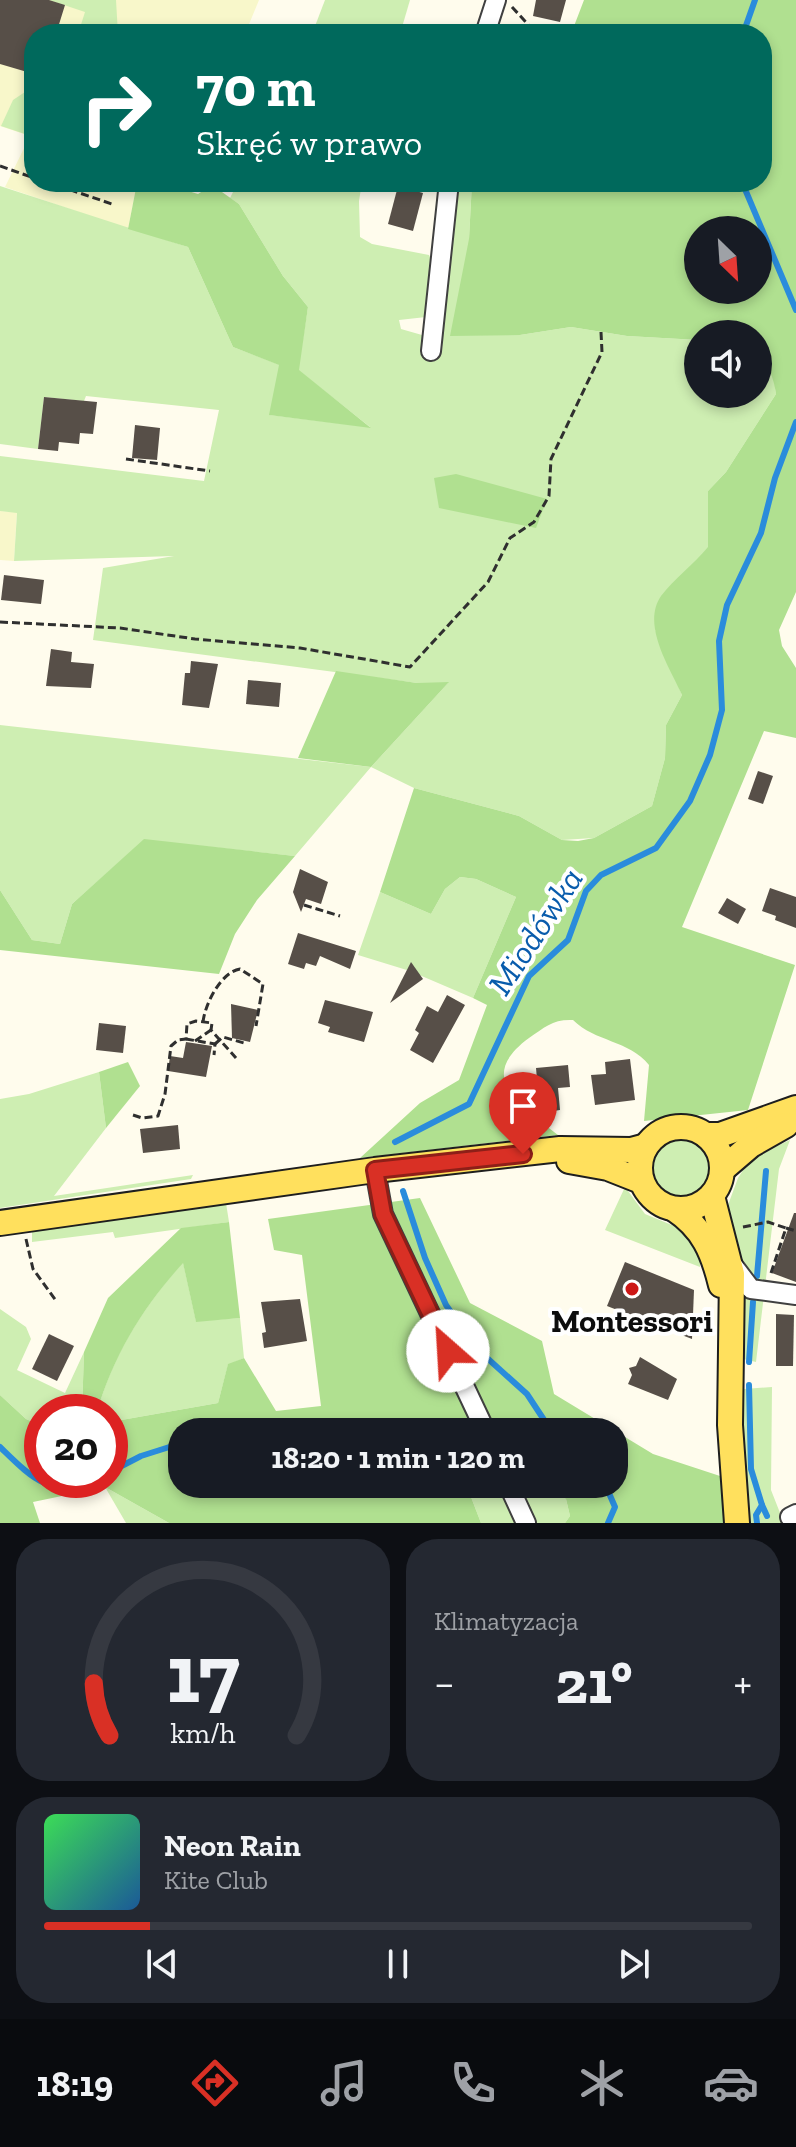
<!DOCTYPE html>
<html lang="pl">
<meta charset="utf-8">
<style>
body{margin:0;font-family:"Zilla Slab",serif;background:#242831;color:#f1f3f6;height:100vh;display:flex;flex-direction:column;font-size:30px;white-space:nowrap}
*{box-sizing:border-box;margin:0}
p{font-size:26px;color:#9ea1a6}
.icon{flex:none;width:44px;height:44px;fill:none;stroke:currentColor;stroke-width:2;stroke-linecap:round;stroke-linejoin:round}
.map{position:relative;height:1523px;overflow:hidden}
.panel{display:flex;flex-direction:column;gap:16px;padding:16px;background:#0d0f14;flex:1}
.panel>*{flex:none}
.guide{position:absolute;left:24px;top:24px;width:748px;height:168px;border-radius:32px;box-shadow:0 4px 12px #0003;background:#00695c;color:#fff;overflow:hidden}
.needle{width:52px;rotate:155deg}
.controls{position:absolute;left:684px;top:216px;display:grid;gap:16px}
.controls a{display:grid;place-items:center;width:88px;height:88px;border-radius:50%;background:#171b24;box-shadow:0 4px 12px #0003;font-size:40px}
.speed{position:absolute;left:24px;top:1394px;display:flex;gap:16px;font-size:40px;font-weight:700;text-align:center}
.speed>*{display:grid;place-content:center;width:104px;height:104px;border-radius:50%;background:#171b24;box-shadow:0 4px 12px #0003;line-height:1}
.speed .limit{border:12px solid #d22;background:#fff;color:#111}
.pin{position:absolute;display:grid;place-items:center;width:68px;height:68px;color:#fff;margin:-82px -34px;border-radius:50% 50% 50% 0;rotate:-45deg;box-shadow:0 0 8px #0007}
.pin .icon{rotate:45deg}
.me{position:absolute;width:88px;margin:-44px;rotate:334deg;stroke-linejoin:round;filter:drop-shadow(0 0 6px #0008)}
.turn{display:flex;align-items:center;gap:28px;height:168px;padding:0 40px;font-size:36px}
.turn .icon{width:104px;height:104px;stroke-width:2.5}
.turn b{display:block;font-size:56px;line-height:68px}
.big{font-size:60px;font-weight:700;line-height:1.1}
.panel .widget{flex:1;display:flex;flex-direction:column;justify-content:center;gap:12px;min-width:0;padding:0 28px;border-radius:32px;background:#242831}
.panel .dial{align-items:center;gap:0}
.dial svg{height:208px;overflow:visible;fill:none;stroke:#363941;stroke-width:7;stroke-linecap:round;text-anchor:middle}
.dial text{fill:#f1f3f6;stroke:none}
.song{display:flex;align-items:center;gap:24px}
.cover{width:96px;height:96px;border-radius:12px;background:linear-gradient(135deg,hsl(130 70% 55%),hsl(210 70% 35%))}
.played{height:8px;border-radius:4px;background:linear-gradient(90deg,#d93025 15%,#363941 15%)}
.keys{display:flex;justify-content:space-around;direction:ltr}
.heat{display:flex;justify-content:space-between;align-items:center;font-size:44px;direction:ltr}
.panel .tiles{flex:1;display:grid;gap:16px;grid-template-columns:1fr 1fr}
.widget:last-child{grid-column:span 2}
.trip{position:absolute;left:168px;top:1418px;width:460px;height:80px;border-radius:32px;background:#171b24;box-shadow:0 4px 12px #0003;font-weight:700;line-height:80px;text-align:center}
.menu{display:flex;height:128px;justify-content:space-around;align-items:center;background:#090b0e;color:#9ea1a6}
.menu .icon{width:56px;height:56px}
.menu .selected{color:#d93025}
.menu b{font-size:36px;color:#f1f3f6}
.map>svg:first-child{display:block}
</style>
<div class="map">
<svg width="796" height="1523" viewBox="0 0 796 1523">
<rect width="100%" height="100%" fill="#fffced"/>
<g fill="#f8f7ca">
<path d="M 0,0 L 259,0 L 245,34 L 34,34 L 34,182 L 132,182 L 136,188 L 128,229 L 5,187 L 30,136 L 0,126 Z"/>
<path d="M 0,511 L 17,512 L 14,561 L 0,560 Z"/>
</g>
<g fill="#ceeeb2">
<path d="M 49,0 L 116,0 L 118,34 L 78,34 L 85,12 Z"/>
<path d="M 325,0 L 410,0 L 400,34 L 312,34 Z"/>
<path d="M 34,86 L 34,137 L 1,126 L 13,100 Z"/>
<path d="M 238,182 L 362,182 L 359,201 L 360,237 L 372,244 L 429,255 L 432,261 L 426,317 L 399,320 L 401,329 L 422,335 L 423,350 L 442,351 L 448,238 L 456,182 L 472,182 L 469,239 L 494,334 L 520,335 L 571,327 L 627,336 L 698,340 L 698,394 L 758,394 L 758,348 L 761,348 L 773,371 L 776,394 L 726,472 L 708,491 L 709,547 L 686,573 L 655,629 L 682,695 L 666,725 L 665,758 L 652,806 L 594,838 L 562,840 L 519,816 L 414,788 L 371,767 L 295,856 L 144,840 L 72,904 L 60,944 L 32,940 L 0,890 L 0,725 L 371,767 L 448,683 L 417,683 L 93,640 L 103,568 L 174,556 L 14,561 L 17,513 L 0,511 L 0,456 L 204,481 L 219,410 L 86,396 L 84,401 L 44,397 L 38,449 L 0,444 L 0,186 L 188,247 L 233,347 L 280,365 L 270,415 L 370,427 L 298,370 L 308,307 L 283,276 L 239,204 L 230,198 Z"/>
<path d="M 460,877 L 476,879 L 516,897 L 473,998 L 410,971 L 358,955 L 380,892 L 431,914 L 445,889 Z"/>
<path d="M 99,1072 L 106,1128 L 54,1196 L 193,1175 L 191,1179 L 0,1208 L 0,1099 L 29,1094 Z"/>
<circle cx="681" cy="1168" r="29"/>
<path d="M 790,1140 L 779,1169 L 756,1362 L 743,1359 L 739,1274 L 728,1205 L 738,1178 L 751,1158 Z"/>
<path d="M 625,1187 L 645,1214 L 679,1228 L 700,1247 L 700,1267 L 605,1230 Z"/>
<path d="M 226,1203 L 229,1222 L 115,1238 L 113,1232 L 32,1242 L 32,1230 Z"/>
<path d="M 183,1262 L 196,1321 L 240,1318 L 244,1358 L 228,1365 L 218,1403 L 110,1422 L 110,1412 L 97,1412 C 114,1352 143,1308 183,1262 Z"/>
<path d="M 0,1309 L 26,1327 L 31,1339 L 17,1370 L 65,1393 L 84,1352 L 82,1412 L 42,1412 L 42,1426 L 26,1419 L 0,1395 Z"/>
<path d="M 772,1387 L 771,1490 L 784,1523 L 750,1523 L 742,1454 L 744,1389 Z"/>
<path d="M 466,1484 L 501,1484 L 517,1523 L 481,1523 Z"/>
<path d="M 516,1484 L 539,1484 L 566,1499 L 570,1516 L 565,1523 L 532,1523 Z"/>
<path d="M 105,1487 L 169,1523 L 126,1523 Z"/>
</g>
<g fill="#b0e090" fill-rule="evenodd">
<path d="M 584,0 L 796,0 L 796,592 L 779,630 L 782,646 L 796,668 L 796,738 L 764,731 L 682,927 L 795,965 L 748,1110 L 644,1121 L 649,1065 C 629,1040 595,1042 573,1020 C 553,1019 545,1027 529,1038 C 473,1079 523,1107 558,1135 L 360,1158 L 420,1103 L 459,1080 L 487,1005 L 473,998 L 516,897 L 476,879 L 460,877 L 445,889 L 431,914 L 380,892 L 414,788 L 519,816 L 562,840 L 578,841 L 594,838 L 652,806 L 665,758 L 666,725 L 682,695 C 670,668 641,625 661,596 C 674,579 694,564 708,547 L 708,491 L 726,472 L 776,394 C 773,369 758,352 758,334 L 698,334 L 698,340 L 627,336 L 571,327 L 520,335 L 450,336 L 469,239 L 472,182 L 762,182 L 762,34 L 571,34 ZM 698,230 L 758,230 L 758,290 L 698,290 Z"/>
<path d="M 132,182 L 178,182 L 185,190 L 198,194 L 212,185 L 239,204 L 283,276 L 308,307 L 299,370 L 371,428 L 269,415 L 279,365 L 233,347 L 188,247 L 128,229 L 136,188 Z"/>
<path d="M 456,474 L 547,499 L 536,528 L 439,508 L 434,478 Z"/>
<path d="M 336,671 L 417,683 L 449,682 L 371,767 L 298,758 Z"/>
<path d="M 144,839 L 295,856 L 257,900 L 235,934 L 219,974 L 0,950 L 0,890 L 32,940 L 60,944 L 72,904 Z"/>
<path d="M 128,1062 L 140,1086 L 106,1128 L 99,1072 Z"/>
<path d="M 420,1198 L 470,1303 L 542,1341 L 554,1394 L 653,1454 L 720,1476 L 726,1523 L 565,1523 L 570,1516 L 566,1499 L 539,1484 L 614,1484 L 614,1432 L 182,1432 L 182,1484 L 466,1484 L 481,1523 L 169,1523 L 105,1487 L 33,1502 L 40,1523 L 0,1523 L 0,1395 L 26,1419 L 42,1426 L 42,1480 L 110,1480 L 110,1422 L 218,1403 L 228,1364 L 244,1358 L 276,1411 L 321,1406 L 302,1255 L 274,1250 L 268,1219 Z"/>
<path d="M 229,1222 L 240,1318 L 196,1322 L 183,1263 C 143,1307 114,1354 97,1412 L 82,1412 L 84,1352 L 108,1298 L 181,1228 Z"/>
</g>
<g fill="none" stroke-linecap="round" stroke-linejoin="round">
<g stroke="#2a8cdc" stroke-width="6">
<path d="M 743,34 L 755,0"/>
<path d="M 742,182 L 796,310"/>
<path d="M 395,1142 L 469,1104 L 529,976 L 568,940 L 586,891 L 601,875 L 656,848 L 690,801 L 710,755 L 722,710 L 719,641 L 727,605 L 761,533 L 775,478 L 796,422"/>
<path d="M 403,1191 L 425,1258 L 446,1305 L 476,1348 L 527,1394 L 552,1432"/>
<path d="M 757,1276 L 766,1171"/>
<path d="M 749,1362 L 753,1302"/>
<path d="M 749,1385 L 751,1469 L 762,1505 L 756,1515 L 757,1523"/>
<path d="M 500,1426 L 552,1431"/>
<path d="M 277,1432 L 301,1429 L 467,1428"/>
<path d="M 0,1447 C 29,1475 52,1501 94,1480"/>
<path d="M 110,1472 L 141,1456 L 182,1443"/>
<path d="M 605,1484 L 615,1507 L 608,1523"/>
<path d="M 762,1505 L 767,1516"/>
</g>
</g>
<g fill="#574f48">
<path d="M 0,0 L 49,0 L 65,5 L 56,34 L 34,34 L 34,74 L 0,64 Z"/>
<path d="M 536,0 L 566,0 L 560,22 L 533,16 Z"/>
<path d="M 398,186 L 423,193 L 413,231 L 388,224 Z"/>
<path d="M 44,397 L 97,402 L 93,434 L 80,433 L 79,444 L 59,442 L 58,451 L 38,449 Z"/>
<path d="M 135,425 L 160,428 L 157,460 L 132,458 Z"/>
<path d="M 4,575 L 44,580 L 41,604 L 1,600 Z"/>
<path d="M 51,649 L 72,652 L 71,662 L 94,664 L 91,688 L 46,686 Z"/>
<path d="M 191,661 L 218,664 L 209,708 L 182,705 L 185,673 L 190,673 Z"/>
<path d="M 248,680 L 281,683 L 279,707 L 246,704 Z"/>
<path d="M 758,771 L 773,776 L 763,804 L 748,799 Z"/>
<path d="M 300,869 L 328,882 L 321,904 L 306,899 L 301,912 L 293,892 Z"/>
<path d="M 770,888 L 796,897 L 796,928 L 775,920 L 776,916 L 762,911 Z"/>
<path d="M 727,898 L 746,909 L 738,924 L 718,913 Z"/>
<path d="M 298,933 L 356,951 L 350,969 L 320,956 L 316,966 L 306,963 L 304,969 L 288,964 Z"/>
<path d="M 411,962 L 423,979 L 390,1003 Z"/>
<path d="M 447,995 L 465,1005 L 433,1063 L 410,1050 L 419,1033 L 415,1030 L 427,1006 L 438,1012 Z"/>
<path d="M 325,1000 L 373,1012 L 364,1042 L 328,1032 L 330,1027 L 318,1023 Z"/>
<path d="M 231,1004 L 258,1010 L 250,1042 L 232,1038 Z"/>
<path d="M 99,1023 L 126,1026 L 123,1053 L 96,1050 Z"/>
<path d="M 186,1042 L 212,1046 L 206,1077 L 168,1071 L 170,1056 L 183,1058 Z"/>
<path d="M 630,1059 L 635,1100 L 595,1105 L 591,1075 L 606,1074 L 605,1062 Z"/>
<path d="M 568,1065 L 570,1087 L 558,1088 L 560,1110 L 540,1113 L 536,1068 Z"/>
<path d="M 178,1125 L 180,1149 L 143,1153 L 140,1129 Z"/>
<path d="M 794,1213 L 796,1213 L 796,1282 L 772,1273 Z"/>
<path d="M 625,1262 L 694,1290 L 692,1339 L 607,1306 Z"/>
<path d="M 300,1299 L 307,1341 L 264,1348 L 262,1333 L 266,1332 L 261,1302 Z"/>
<path d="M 776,1314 L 794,1315 L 793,1366 L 776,1366 Z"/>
<path d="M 49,1334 L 74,1346 L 57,1381 L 32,1369 Z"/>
<path d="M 640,1357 L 677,1379 L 668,1400 L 628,1384 L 632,1375 L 629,1368 L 636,1366 Z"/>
</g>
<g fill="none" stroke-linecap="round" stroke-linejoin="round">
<g stroke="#404040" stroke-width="22">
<g id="minor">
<path d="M 485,34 L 496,0"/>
<path d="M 431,351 L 449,182"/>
<path d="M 375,1170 L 383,1214 L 486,1432"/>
<path d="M 732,1264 L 751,1289 L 796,1295"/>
<path d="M 508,1484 L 526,1523"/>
<path d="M 790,1517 L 796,1514"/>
</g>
</g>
<g stroke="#1e1e1e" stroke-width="28">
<g id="major">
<circle cx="681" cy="1168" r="41"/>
<path d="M 706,1135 L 720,1135 L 796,1108"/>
<path d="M 569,1161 L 608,1168 L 641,1181"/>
<path d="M 723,1169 L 751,1145 L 786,1125"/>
<path d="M 712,1196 L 732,1274 L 730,1425 L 737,1523"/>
<path d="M 674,1209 C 703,1228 713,1252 721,1285"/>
<path d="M 0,1223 L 375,1170 L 560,1149 L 631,1150 L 646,1146"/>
</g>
</g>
<g stroke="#2f2f2f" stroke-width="3" stroke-dasharray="8 4" stroke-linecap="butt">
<path d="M 512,7 L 535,32"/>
<path d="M 0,166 L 34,178"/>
<path d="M 47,182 L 112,204"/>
<path d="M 126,459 L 210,471"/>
<path d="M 0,622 L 120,628 L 195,639 L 300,648 L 410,667 L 488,582 L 510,538 L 534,522 L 549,496 L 551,459 L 602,352 L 601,332"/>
<path d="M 304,905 L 340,916"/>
<path d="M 203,1022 C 205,1004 221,972 240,969 L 263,984 L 256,1026"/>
<path d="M 186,1039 L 215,1044 L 214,1055"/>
<path d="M 195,1041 L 211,1030"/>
<path d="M 215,1044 L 223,1037 L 244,1043"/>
<path d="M 133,1115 L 142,1118 L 158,1116 L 165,1094 L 171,1046 L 178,1040 L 186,1039 L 187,1024 L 196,1021 L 212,1023 L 211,1030 L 236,1058"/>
<path d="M 743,1227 L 768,1222 L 786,1228 L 771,1273"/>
<path d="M 786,1228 L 796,1231"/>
<path d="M 26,1239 L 33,1269 L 57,1302"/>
</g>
<use href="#minor" stroke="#fff" stroke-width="18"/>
<use href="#major" stroke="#ffe05d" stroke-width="24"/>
</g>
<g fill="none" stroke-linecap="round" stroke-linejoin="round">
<g stroke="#8d1f18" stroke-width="20">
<path id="route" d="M 448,1351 L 383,1214 L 375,1170 L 523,1154"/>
</g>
<use href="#route" stroke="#d93025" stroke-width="14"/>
</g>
<circle fill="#cc1716" stroke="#fff" stroke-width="3" cx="632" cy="1289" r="8"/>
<g text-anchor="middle" stroke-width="8" stroke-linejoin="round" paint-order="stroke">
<g font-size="32" font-weight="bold" fill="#0d0d0d" stroke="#fff">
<text x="632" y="1332">Montessori</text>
</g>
<g font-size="34" font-style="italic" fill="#095cac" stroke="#fff">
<text transform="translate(535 931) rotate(-57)" y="12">Miodówka</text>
</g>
</g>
</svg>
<div class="controls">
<a><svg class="needle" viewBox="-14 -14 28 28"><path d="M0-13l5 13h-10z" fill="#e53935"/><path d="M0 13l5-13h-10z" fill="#9ea1a6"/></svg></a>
<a><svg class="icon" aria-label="sound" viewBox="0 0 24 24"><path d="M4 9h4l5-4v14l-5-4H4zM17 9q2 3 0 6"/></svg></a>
</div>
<div class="speed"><div class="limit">20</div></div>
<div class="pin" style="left:523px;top:1154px;background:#d93025"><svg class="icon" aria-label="arrive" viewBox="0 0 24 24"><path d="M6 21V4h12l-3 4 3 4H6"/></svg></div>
<svg class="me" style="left:448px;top:1351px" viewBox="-20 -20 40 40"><circle r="19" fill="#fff"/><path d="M0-13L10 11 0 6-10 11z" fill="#d93025"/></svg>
<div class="trip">18:20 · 1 min · 120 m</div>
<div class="guide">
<div class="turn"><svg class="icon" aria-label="right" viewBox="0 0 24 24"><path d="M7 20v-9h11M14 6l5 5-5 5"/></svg><div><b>70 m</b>Skręć w prawo</div></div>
</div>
</div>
<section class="panel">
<div class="tiles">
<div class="widget dial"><svg viewBox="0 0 100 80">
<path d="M14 69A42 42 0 1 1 86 69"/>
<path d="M14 69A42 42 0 0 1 8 49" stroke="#d93025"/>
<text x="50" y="56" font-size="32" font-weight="700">17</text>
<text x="50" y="72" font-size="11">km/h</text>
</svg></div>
<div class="widget"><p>Klimatyzacja</p>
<div class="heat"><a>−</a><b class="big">21°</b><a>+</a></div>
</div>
<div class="widget">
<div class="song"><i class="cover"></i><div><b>Neon Rain</b><p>Kite Club</p></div></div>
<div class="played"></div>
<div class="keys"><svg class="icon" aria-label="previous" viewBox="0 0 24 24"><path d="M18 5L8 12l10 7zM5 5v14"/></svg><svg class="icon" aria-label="pause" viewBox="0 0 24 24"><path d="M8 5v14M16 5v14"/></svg><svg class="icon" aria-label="next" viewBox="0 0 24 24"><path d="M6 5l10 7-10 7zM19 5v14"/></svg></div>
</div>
</div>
</section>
<nav class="menu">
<b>18:19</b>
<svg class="icon selected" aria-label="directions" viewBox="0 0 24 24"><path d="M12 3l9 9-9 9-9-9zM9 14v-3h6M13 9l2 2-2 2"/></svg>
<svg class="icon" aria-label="music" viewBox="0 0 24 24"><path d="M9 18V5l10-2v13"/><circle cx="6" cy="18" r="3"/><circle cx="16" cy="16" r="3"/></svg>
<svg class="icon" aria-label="phone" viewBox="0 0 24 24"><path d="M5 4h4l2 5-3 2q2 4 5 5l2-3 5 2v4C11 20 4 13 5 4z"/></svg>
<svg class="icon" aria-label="climate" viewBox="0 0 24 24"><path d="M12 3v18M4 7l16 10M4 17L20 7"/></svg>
<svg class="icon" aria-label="car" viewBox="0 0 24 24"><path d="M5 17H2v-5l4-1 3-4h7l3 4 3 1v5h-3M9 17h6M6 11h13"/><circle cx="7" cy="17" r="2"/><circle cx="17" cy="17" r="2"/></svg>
</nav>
